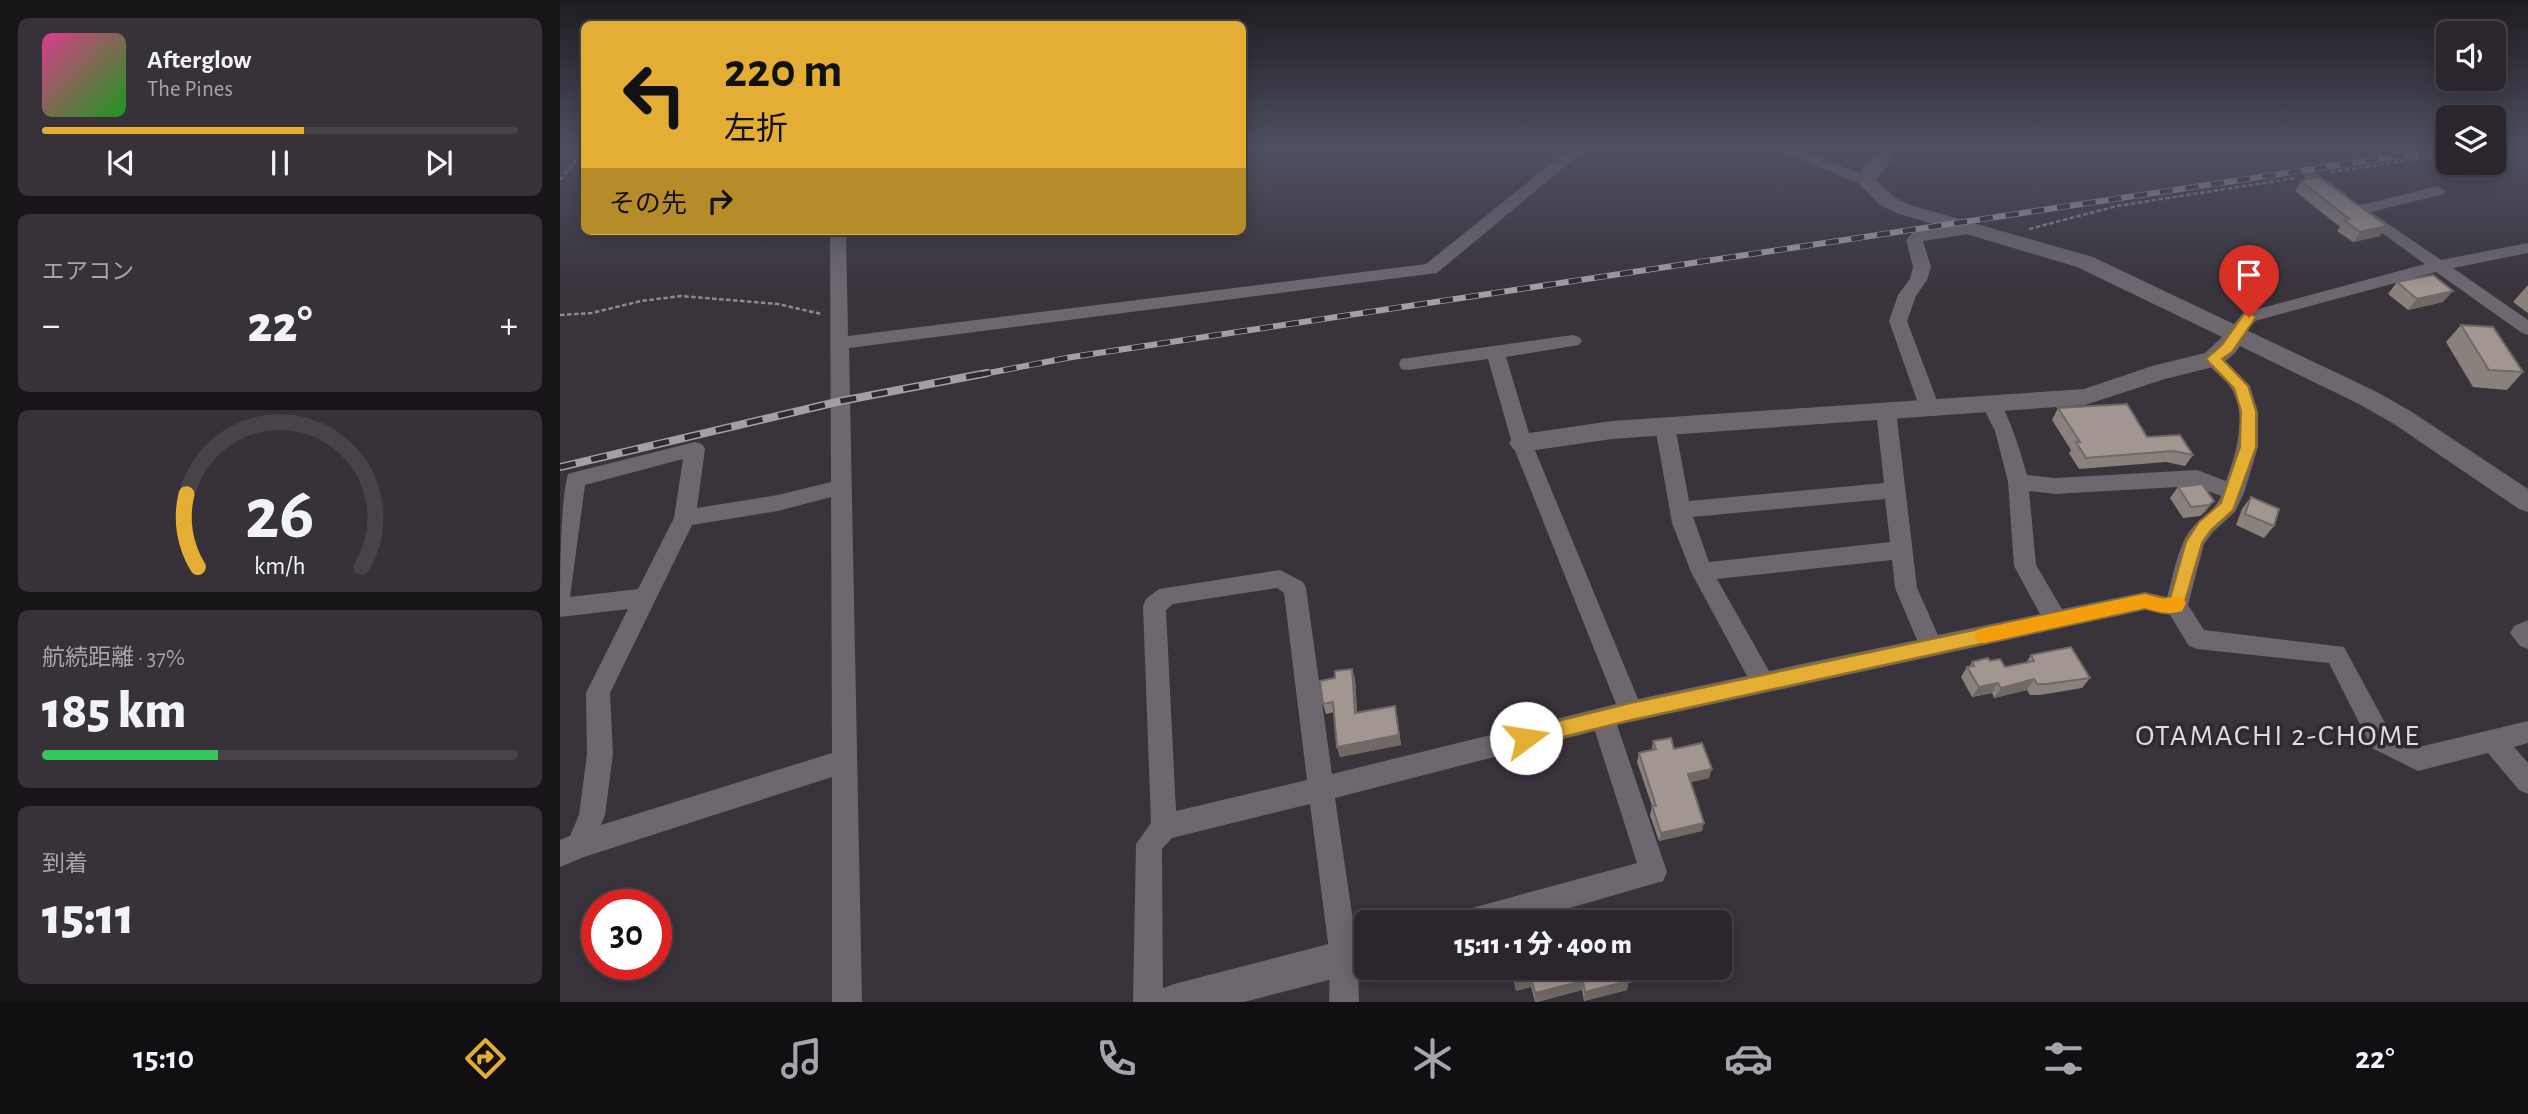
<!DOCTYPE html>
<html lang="ja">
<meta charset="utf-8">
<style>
body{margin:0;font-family:"Alegreya Sans","Noto Sans JP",sans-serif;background:#373239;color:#f1f3f6;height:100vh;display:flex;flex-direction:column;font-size:26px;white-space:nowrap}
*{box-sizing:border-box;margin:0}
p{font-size:23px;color:#a6a5aa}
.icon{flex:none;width:38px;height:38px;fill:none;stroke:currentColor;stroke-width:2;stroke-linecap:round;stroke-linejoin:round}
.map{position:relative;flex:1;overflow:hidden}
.details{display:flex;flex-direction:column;gap:18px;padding:18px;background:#181519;width:560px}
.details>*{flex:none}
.hud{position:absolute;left:21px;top:21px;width:665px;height:214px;border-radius:10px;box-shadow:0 4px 18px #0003,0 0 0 2px #474349;background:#e4ae35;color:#111;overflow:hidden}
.tools{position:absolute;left:1876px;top:21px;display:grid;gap:14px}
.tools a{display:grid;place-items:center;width:70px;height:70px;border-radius:10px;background:#2b262d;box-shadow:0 4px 18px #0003,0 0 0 2px #474349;font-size:35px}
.speed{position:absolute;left:21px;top:889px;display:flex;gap:14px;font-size:35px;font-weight:700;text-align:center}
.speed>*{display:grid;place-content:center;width:91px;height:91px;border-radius:50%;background:#2b262d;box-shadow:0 4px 18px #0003,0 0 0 2px #474349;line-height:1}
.speed .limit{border:10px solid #d22;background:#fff;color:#111}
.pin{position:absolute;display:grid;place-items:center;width:60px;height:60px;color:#fff;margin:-72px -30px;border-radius:50% 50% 50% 0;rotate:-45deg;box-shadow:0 0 7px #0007}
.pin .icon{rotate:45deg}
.me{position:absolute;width:77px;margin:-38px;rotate:76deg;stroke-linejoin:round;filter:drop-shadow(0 0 5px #0008)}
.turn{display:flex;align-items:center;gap:24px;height:147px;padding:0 28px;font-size:32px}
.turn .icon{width:91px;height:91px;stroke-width:2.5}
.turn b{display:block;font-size:49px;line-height:60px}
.then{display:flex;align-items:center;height:66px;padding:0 28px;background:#0003;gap:14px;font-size:26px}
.big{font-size:52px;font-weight:800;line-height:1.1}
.details .tile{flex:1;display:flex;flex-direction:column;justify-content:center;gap:10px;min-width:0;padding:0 24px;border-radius:10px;background:#373239}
.details .dial{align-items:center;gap:0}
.dial svg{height:182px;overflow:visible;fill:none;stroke:#474349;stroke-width:7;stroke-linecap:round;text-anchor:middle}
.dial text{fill:#f1f3f6;stroke:none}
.song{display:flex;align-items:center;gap:21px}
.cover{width:84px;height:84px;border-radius:10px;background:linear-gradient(135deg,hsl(330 70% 55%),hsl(120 70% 35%))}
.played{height:7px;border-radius:4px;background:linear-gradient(90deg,#e4ae35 55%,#474349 55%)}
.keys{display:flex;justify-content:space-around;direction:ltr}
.heat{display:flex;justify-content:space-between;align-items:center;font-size:38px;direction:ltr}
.charge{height:10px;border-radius:5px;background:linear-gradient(90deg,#34c759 37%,#474349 0)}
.trip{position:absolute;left:794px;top:910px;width:378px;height:70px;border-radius:10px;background:#2b262d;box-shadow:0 4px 18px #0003,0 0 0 2px #474349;font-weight:800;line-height:70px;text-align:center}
.menu{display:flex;height:112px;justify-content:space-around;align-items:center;background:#110f12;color:#a6a5aa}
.menu .icon{width:49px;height:49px}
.menu .current{color:#e4ae35}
.menu b{font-size:32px;color:#f1f3f6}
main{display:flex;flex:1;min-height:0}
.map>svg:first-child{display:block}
</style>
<main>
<section class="details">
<div class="tile">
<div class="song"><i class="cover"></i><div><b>Afterglow</b><p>The Pines</p></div></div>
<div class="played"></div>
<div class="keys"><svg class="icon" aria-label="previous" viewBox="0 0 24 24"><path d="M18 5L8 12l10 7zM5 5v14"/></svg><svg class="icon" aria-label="pause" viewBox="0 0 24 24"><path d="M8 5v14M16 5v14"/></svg><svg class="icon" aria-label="next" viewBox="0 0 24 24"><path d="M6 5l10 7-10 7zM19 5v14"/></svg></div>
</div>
<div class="tile"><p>エアコン</p>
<div class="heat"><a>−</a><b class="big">22°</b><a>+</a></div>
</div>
<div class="tile dial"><svg viewBox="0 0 100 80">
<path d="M14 69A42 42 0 1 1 86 69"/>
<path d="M14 69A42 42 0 0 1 9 37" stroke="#e4ae35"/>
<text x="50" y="56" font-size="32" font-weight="700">26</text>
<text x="50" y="72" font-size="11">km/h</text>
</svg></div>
<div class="tile"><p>航続距離 · 37%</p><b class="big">185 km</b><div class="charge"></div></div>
<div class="tile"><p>到着</p><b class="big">15:11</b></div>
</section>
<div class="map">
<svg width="1968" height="1002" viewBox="0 0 1968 1002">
<rect width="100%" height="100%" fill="#39333c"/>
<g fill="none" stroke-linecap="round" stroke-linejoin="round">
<g stroke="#8f8a91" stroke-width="2.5" stroke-dasharray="4.5 2.5" stroke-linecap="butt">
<path d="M 1771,172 L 1888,154"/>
<path d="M 0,180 L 24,150"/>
<path d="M 1469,229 L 1557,206 L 1736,178"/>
<path d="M 0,315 L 32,313 L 81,301 L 121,296 L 218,304 L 261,314"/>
</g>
<g fill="#6d6770" fill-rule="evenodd">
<path d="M 1009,149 L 1026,149 L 877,273 L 289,348 L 302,1002 L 272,1002 L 272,777 L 24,857 L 0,867 L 0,840 L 10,836 L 19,815 L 27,754 L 26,693 L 68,609 L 0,617 C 0,584 0,501 8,474 L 15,472 L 135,442 L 142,444 L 145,449 L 137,508 L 218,495 L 271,482 L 270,231 L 286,231 L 288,336 L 866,264 ZM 123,459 L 114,518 L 78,589 L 10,597 L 25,485 ZM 271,497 L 272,753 L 41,825 L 45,815 L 53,754 L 50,693 L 132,525 L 218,511 Z"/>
<path d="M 1216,149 L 1238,149 L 1312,178 L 1314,181 L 1306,186 L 1300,184 Z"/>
<path d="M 1751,170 L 1784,192 L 1786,195 L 1784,198 L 1772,198 L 1745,178 L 1743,175 Z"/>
<path d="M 1878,186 L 1886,191 L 1884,194 L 1811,212 L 1881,260 L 1968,243 L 1968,253 L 1893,268 L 1968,320 L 1968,335 L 1962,333 L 1876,272 L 1695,321 L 1681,338 L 1669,338 L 1666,334 L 1683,313 L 1865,264 L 1790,210 L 1792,207 Z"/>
<path d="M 1409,224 L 1417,229 L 1415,233 L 1363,241 L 1371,267 L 1367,280 L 1356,296 L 1347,321 L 1379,406 L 1376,411 L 1362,411 L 1359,406 L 1329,321 L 1338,295 L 1350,279 L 1353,267 L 1346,240 L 1354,231 Z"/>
<path d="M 1013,335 L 1019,337 L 1022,341 L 1019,345 L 946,357 L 972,443 L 1078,699 L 1187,676 L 1131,572 L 1112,523 L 1095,426 L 1098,421 L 1112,421 L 1115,426 L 1129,501 L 1324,483 L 1316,410 L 1319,405 L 1333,405 L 1336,410 L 1357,588 L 1378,635 L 1480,614 L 1454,566 L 1448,482 L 1435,431 L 1421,403 L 1424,398 L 1438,398 C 1452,423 1459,448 1467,475 L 1495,478 L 1637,470 L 1666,481 C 1676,454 1688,415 1671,388 C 1664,377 1651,370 1644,359 L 1646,355 L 1660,355 L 1690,386 L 1698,412 L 1698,447 L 1684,493 L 1675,512 L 1653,532 L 1644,544 L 1628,605 L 1644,630 L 1784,647 L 1830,732 L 1859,747 L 1968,721 L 1968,743 L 1954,747 L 1968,763 L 1968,794 L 1959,790 L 1928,753 L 1858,771 L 1812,748 L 1769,663 L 1637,649 L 1629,646 L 1610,615 L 1585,610 L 1057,725 L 1107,872 L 1103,881 L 961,922 L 898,922 L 902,912 L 912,908 L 1077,863 L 1035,731 L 775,798 L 796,941 L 807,938 L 807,966 L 798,969 L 799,1002 L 769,1002 L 770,958 L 750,804 L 612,838 L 602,849 L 603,1002 L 573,1002 L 576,844 L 591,823 L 583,606 L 586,599 L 599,589 L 720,570 L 743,582 L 746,588 L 772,774 L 1056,704 L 952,443 L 928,359 L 848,370 L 841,369 L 839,364 L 841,359 L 848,358 ZM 1635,486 L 1661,496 C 1656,510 1637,520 1628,533 C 1617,551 1613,576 1607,597 L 1585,592 L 1502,609 L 1476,565 L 1469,491 L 1495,494 ZM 1325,499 L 1330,542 L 1149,562 L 1133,517 ZM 1332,560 L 1335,588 L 1357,640 L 1209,671 L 1157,579 ZM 717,588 L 724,593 L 747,780 L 616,811 L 606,610 L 613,604 Z"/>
<path d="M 1968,620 L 1968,649 L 1960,646 L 1950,633 L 1954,626 Z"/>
</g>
<g fill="#6d6770" fill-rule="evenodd">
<path d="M 1320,149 L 1340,149 L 1316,180 L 1334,197 L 1350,205 L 1533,257 L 1817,392 L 1852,412 L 1968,489 L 1968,512 L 1959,509 L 1834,424 L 1799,404 L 1680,346 L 1675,353 L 1661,365 L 1605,379 L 1525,405 L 1052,439 L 962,452 L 953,449 L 949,443 L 953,437 L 962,434 L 1052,421 L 1524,389 L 1592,366 L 1645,353 L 1662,337 L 1517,267 L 1336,213 L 1320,205 L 1296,181 L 1301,171 Z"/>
<path d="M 784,940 L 797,945 L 802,958 L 797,971 L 784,976 L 684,1002 L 596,1002 L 601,989 L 614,984 Z"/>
</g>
<g stroke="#a49fa6" stroke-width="6">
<path id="rail-far1" d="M 418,375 L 512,357 L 1885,149"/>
</g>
<g stroke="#a49fa6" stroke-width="8">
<path id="rail" d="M 0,467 L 281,401 L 427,373"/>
</g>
<use href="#rail-far1" stroke="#2f2931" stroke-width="4.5" stroke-dasharray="13" stroke-linecap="butt"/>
<use href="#rail" stroke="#2f2931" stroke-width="5" stroke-dasharray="16" stroke-linecap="butt"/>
</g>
<g fill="#8b817c">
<path d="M 1741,181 L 1820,236 L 1793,242 L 1777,231 L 1780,227 L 1735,191 Z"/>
<path d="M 1837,282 L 1883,302 L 1848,310 L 1828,294 Z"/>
<path d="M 1967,286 L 1968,286 L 1968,313 L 1953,302 Z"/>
<path d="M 1901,325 L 1963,372 L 1947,390 L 1913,387 L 1886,342 Z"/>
<path d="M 1498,408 L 1587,437 L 1633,455 L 1625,466 L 1606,462 L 1519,469 L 1509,453 L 1511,450 L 1492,420 Z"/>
<path d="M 1618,487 L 1654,501 L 1645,512 L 1640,516 L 1623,518 L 1610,498 Z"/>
<path d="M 1691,497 L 1714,526 L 1704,538 L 1676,525 L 1682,509 Z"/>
<path d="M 1471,655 L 1530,678 L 1522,688 L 1480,695 L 1470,695 L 1467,690 L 1434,698 L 1432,693 L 1412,697 L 1401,677 L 1407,667 L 1409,667 L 1412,662 L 1430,661 L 1445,667 L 1466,663 Z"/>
<path d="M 792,669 L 795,679 L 797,712 L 837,716 L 841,745 L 780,757 L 777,747 L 774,712 L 766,714 L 763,704 L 775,678 Z"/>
<path d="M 1093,741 L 1114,749 L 1149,778 L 1131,782 L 1142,831 L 1099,841 L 1090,815 L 1092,806 L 1077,762 L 1079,753 L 1092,750 Z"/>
<path d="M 951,968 L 1087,968 L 1085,979 L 1068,983 L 1067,990 L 1024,1001 L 1022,990 L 977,1002 L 975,1002 L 971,987 L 956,991 Z"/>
</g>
<g fill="#716965">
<path d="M 1827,226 L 1820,236 L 1793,242 L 1800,232 Z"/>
<path d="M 1893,291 L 1883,302 L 1848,310 L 1857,299 Z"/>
<path d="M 1654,501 L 1645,512 L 1640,516 L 1649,505 Z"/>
<path d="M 792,669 L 795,679 L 798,723 L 795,713 Z"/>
<path d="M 1474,679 L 1467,690 L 1434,698 L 1441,688 Z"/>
<path d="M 1438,683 L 1432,693 L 1412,697 L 1419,687 Z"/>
<path d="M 835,706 L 841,745 L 780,757 L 777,747 Z"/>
<path d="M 1152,769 L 1149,778 L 1126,783 L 1128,774 Z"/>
<path d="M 1144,823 L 1142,831 L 1099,841 L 1101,833 Z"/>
<path d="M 1088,969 L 1085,979 L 1068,983 L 1067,990 L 1024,1001 L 1025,992 L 1067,975 Z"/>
<path d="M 971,978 L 971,987 L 956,991 L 955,982 Z"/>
<path d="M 1023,981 L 1022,990 L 975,1002 L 975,993 Z"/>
</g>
<g fill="#a29690" stroke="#716965" stroke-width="2">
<path d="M 1759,177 L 1827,226 L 1800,232 L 1784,220 L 1789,219 L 1741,181 Z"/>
<path d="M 1873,275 L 1893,291 L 1857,299 L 1837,282 Z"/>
<path d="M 1901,325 L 1933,327 L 1963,372 L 1929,370 Z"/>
<path d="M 1567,404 L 1587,437 L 1620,435 L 1633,455 L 1613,451 L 1526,458 L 1516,442 L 1520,442 L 1498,408 Z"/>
<path d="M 1642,484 L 1654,501 L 1649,505 L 1631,507 L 1618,487 Z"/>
<path d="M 1691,497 L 1719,509 L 1714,526 L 1685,514 Z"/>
<path d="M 1511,647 L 1530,678 L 1487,684 L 1477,684 L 1474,679 L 1441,688 L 1438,683 L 1419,687 L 1407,667 L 1414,666 L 1412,662 L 1428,658 L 1430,661 L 1440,659 L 1445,667 L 1474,661 L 1471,655 Z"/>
<path d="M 792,669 L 795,713 L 835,706 L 839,735 L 777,747 L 773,702 L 763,704 L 760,681 L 775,678 L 775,671 Z"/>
<path d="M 1111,738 L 1114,749 L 1142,743 L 1152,769 L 1128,774 L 1144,823 L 1101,833 L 1092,806 L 1096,806 L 1079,753 L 1096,749 L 1093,741 Z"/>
<path d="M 1046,918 L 1047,922 L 1029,922 Z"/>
<path d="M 952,968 L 1087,968 L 1088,969 L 1067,975 L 1068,981 L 1025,992 L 1023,981 L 975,993 L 971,978 L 955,982 Z"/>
</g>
<linearGradient id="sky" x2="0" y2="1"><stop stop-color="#1f1c21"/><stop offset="0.51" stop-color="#4e5061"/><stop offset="1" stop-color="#4e5061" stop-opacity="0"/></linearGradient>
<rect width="1968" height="290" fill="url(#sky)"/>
<path fill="#e4ae35" stroke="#947122" stroke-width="2" d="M 1689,313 L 1696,317 L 1672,352 L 1662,359 L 1688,386 L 1696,411 L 1696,447 L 1673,510 L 1650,531 L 1642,543 L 1622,611 L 1602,613 L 1585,608 L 1071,720 L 966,746 L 959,744 L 957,738 L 959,732 L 966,729 L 1071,703 L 1585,594 L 1610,599 L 1626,542 L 1639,522 L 1661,503 L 1680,447 L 1681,411 L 1674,388 L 1646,359 L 1662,345 L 1684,314 Z"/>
<path fill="#f59e0b" d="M 1585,594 L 1602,599 L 1617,596 L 1623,598 L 1626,603 L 1622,611 C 1609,615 1598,612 1585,608 L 1424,643 L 1417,641 L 1415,636 L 1417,630 L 1424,628 Z"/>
<g text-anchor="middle" stroke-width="7" stroke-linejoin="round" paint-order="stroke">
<g font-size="30" letter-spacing="2" fill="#e1dae4" stroke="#2f2931">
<text x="1718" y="745">OTAMACHI 2-CHOME</text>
</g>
</g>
</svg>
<div class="tools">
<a><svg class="icon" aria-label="sound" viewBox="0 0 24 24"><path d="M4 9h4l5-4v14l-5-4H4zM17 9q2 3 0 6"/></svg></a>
<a><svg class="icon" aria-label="layers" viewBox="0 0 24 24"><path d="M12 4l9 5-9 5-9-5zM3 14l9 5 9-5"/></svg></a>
</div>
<div class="speed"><div class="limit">30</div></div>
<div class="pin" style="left:1689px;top:317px;background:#d93025"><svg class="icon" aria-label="arrive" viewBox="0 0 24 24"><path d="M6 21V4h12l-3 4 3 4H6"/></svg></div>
<svg class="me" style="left:966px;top:738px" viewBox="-20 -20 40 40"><circle r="19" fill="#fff"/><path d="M0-13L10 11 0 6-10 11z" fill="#e4ae35"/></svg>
<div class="trip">15:11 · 1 分 · 400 m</div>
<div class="hud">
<div class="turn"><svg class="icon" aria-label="left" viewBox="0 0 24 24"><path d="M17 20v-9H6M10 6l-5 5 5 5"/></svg><div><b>220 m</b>左折</div></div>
<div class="then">その先<svg class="icon" aria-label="right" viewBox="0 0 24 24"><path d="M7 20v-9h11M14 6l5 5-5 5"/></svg></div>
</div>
</div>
</main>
<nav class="menu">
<b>15:10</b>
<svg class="icon current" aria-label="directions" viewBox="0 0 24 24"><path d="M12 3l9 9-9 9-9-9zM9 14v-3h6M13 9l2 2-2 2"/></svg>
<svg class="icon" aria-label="music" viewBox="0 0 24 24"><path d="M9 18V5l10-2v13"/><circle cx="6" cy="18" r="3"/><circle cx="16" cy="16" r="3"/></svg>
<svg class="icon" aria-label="phone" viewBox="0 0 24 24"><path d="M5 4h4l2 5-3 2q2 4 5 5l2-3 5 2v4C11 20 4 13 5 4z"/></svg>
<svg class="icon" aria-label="climate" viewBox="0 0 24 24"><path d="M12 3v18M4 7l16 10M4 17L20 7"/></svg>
<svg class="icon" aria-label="car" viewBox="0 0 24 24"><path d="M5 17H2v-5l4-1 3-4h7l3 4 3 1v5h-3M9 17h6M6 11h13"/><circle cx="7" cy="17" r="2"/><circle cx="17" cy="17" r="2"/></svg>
<svg class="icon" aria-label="filters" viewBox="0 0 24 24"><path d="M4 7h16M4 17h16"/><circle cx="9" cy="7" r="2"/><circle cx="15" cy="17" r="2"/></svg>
<b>22°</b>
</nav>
